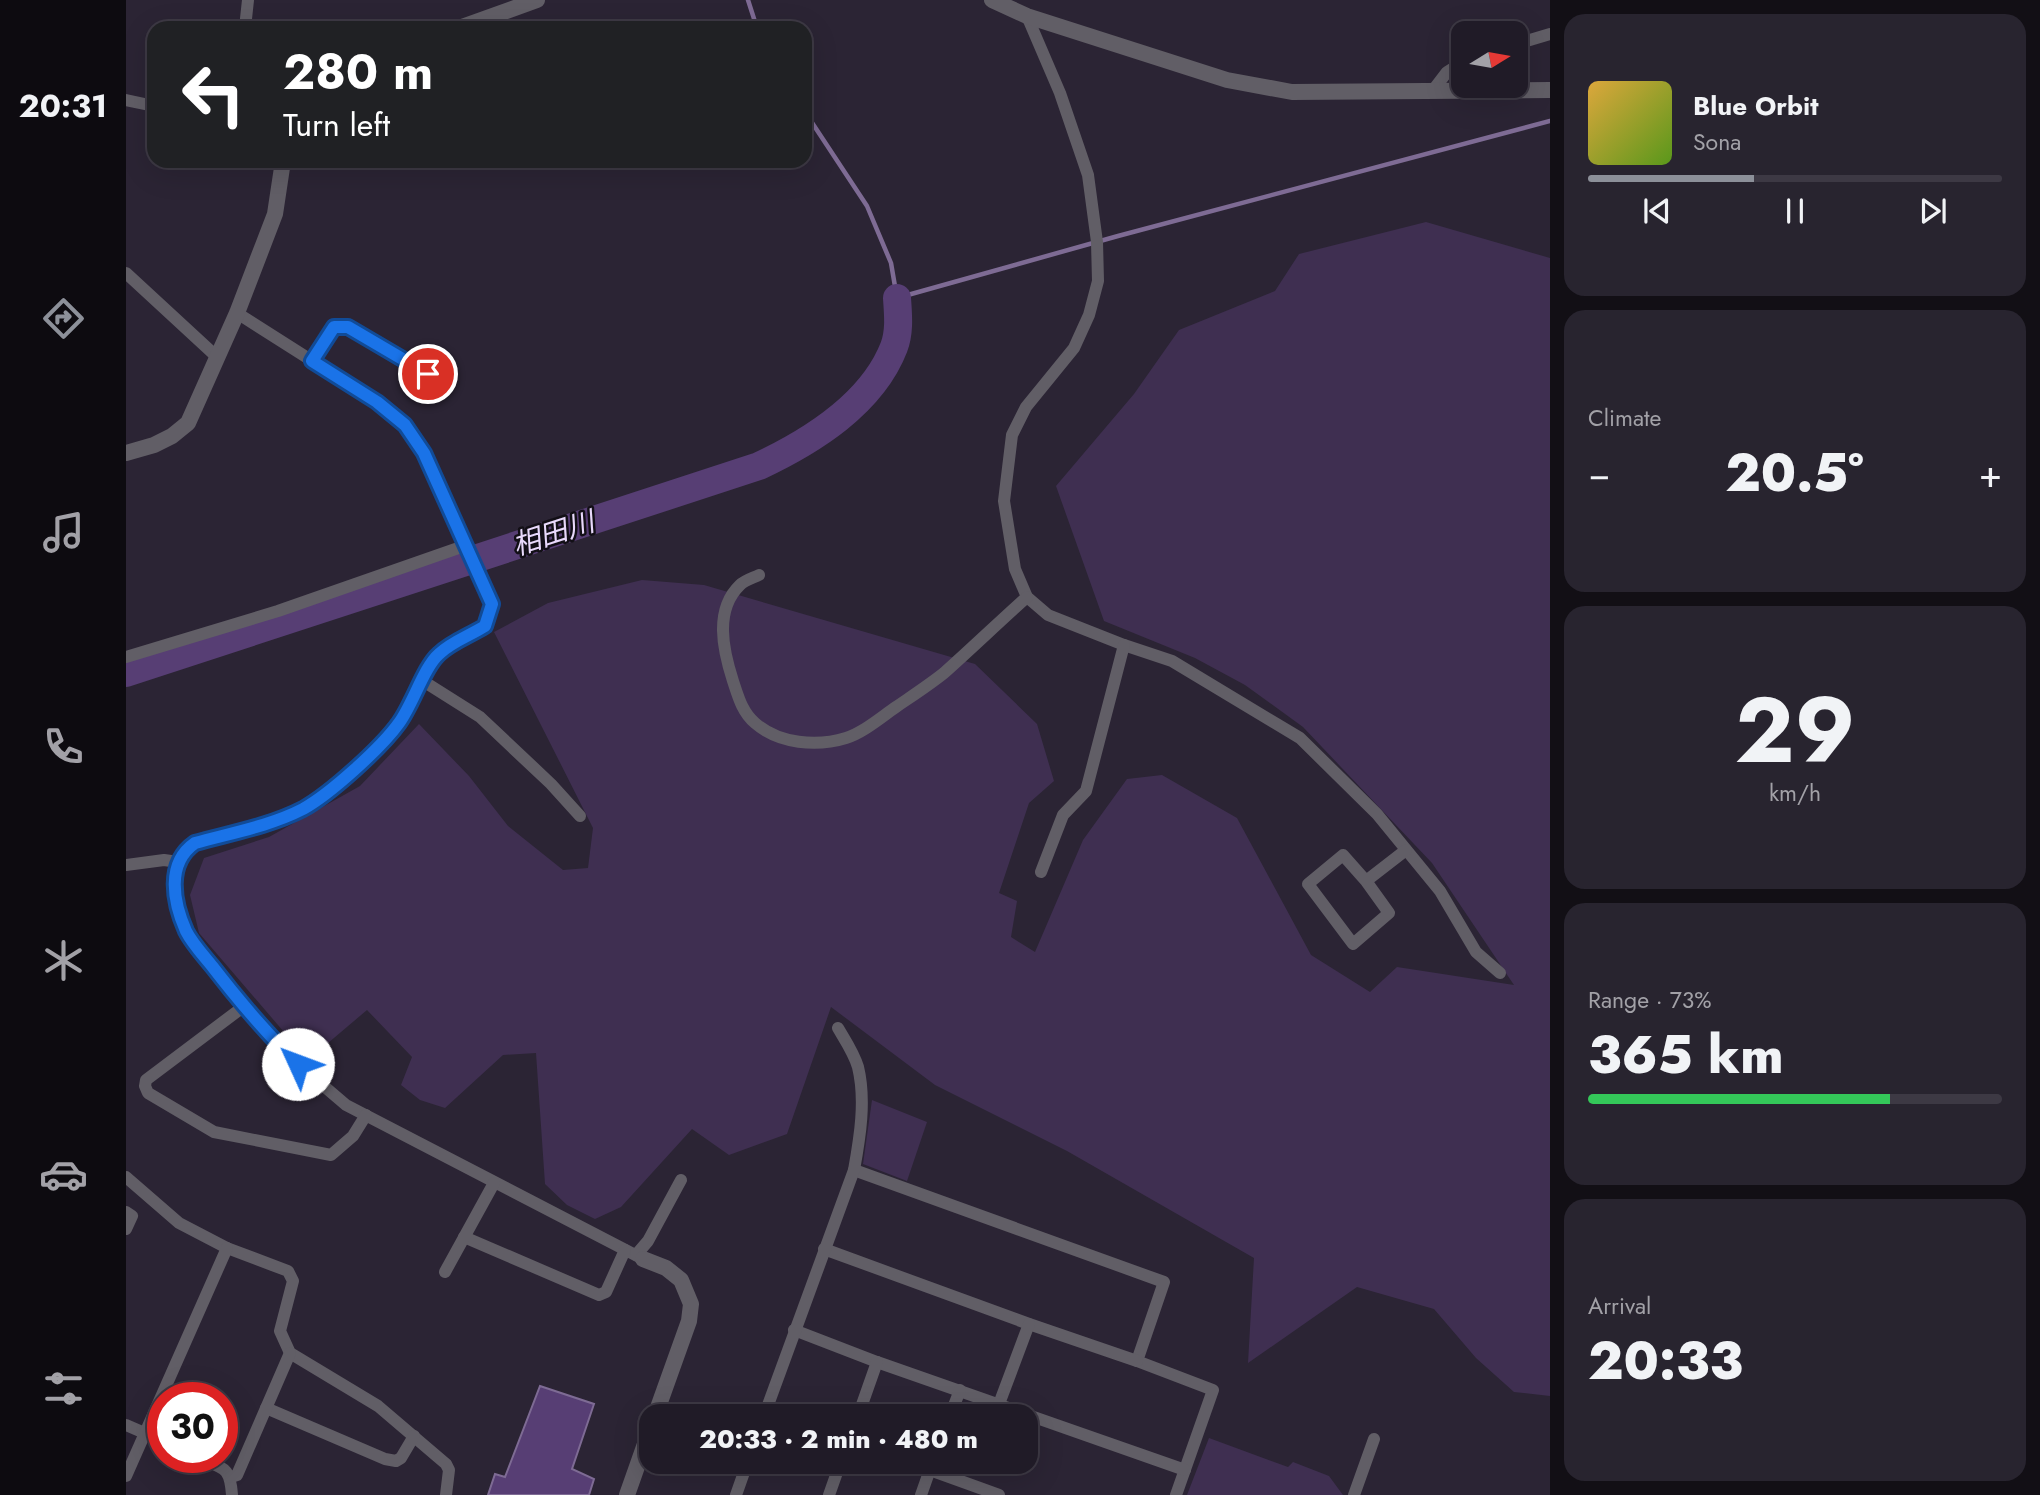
<!DOCTYPE html>
<meta charset="utf-8">
<style>
body{margin:0;font-family:Jost,"Noto Sans JP",sans-serif;background:#28242f;color:#f1f3f6;height:100vh;display:flex;flex-direction:column;font-size:26px;white-space:nowrap}
*{box-sizing:border-box;margin:0}
p{font-size:23px;color:#a2a1a7}
.icon{flex:none;width:38px;height:38px;fill:none;stroke:currentColor;stroke-width:2;stroke-linecap:round;stroke-linejoin:round}
.map{position:relative;flex:1;overflow:hidden}
.drawer{display:flex;flex-direction:column;gap:14px;padding:14px;background:#120f15;width:490px}
.drawer>*{flex:none}
.hud{position:absolute;left:21px;top:21px;width:665px;height:147px;border-radius:21px;box-shadow:0 7px 28px #0002,0 0 0 2px #3d3944;background:#202124;color:#fff;overflow:hidden}
.needle{width:46px;rotate:79deg}
.buttons{position:absolute;left:1325px;top:21px;display:grid;gap:14px}
.buttons a{display:grid;place-items:center;width:77px;height:77px;border-radius:14px;background:#201b27;box-shadow:0 7px 28px #0002,0 0 0 2px #3d3944;font-size:35px}
.speed{position:absolute;left:21px;top:1382px;display:flex;gap:14px;font-size:35px;font-weight:700;text-align:center}
.speed>*{display:grid;place-content:center;width:91px;height:91px;border-radius:50%;background:#201b27;box-shadow:0 7px 28px #0002,0 0 0 2px #3d3944;line-height:1}
.speed .limit{border:10px solid #d22;background:#fff;color:#111}
.pin{position:absolute;display:grid;place-items:center;width:60px;height:60px;color:#fff;margin:-30px;border:4px solid #fff;border-radius:50%;box-shadow:0 2px 7px #0007}
.me{position:absolute;width:77px;margin:-38px;rotate:313deg;stroke-linejoin:round;filter:drop-shadow(0 0 5px #0008)}
.turn{display:flex;align-items:center;gap:24px;height:147px;padding:0 21px;font-size:32px}
.turn .icon{width:91px;height:91px;stroke-width:2.5}
.turn b{display:block;font-size:49px;line-height:60px}
.big{font-size:52px;font-weight:800;line-height:1.1}
.drawer .tile{flex:1;display:flex;flex-direction:column;justify-content:center;gap:10px;min-width:0;padding:0 24px;border-radius:21px;background:#28242f}
.drawer .dial{align-items:center;gap:0}
.dial b{font-size:91px;line-height:1}
.song{display:flex;align-items:center;gap:21px}
.cover{width:84px;height:84px;border-radius:10px;background:linear-gradient(135deg,hsl(40 70% 55%),hsl(90 70% 35%))}
.played{height:7px;border-radius:4px;background:linear-gradient(90deg,#8c9099 40%,#3d3944 40%)}
.keys{display:flex;justify-content:space-around;direction:ltr}
.heat{display:flex;justify-content:space-between;align-items:center;font-size:38px;direction:ltr}
.charge{height:10px;border-radius:5px;background:linear-gradient(90deg,#34c759 73%,#3d3944 0)}
.trip{position:absolute;left:513px;top:1404px;width:399px;height:70px;border-radius:21px;background:#201b27;box-shadow:0 7px 28px #0002,0 0 0 2px #3d3944;font-weight:800;line-height:70px;text-align:center}
main{display:flex;flex:1;min-height:0}
.menu{display:flex;flex-direction:column;width:126px;justify-content:space-around;align-items:center;background:#0d0b10;color:#a2a1a7}
.menu .icon{width:49px;height:49px}
.menu .active{color:#8c9099}
.menu b{font-size:32px;color:#f1f3f6}
.map>svg:first-child{display:block}
</style>
<main>
<nav class="menu">
<b>20:31</b>
<svg class="icon active" aria-label="directions" viewBox="0 0 24 24"><path d="M12 3l9 9-9 9-9-9zM9 14v-3h6M13 9l2 2-2 2"/></svg>
<svg class="icon" aria-label="music" viewBox="0 0 24 24"><path d="M9 18V5l10-2v13"/><circle cx="6" cy="18" r="3"/><circle cx="16" cy="16" r="3"/></svg>
<svg class="icon" aria-label="phone" viewBox="0 0 24 24"><path d="M5 4h4l2 5-3 2q2 4 5 5l2-3 5 2v4C11 20 4 13 5 4z"/></svg>
<svg class="icon" aria-label="climate" viewBox="0 0 24 24"><path d="M12 3v18M4 7l16 10M4 17L20 7"/></svg>
<svg class="icon" aria-label="car" viewBox="0 0 24 24"><path d="M5 17H2v-5l4-1 3-4h7l3 4 3 1v5h-3M9 17h6M6 11h13"/><circle cx="7" cy="17" r="2"/><circle cx="17" cy="17" r="2"/></svg>
<svg class="icon" aria-label="filters" viewBox="0 0 24 24"><path d="M4 7h16M4 17h16"/><circle cx="9" cy="7" r="2"/><circle cx="15" cy="17" r="2"/></svg>
</nav>
<div class="map">
<svg width="1424" height="1495" viewBox="0 0 1424 1495">
<rect width="100%" height="100%" fill="#2b2434"/>
<g fill="#3f2f51">
<path d="M 1300,222 L 1424,258 L 1424,1396 L 1388,1392 L 1350,1358 L 1308,1309 L 1231,1287 L 1122,1363 L 1128,1258 L 941,1151 L 809,1085 L 705,1007 L 661,1134 L 603,1155 L 566,1129 L 495,1207 L 469,1219 L 441,1205 L 419,1184 L 410,1053 L 377,1055 L 319,1108 L 294,1100 L 275,1085 L 286,1057 L 241,1010 L 182,1060 L 73,933 L 64,895 L 78,858 L 143,837 L 234,786 L 293,724 L 343,776 L 382,826 L 437,870 L 462,868 L 467,828 L 368,632 L 422,603 L 516,580 L 578,585 L 849,664 L 911,724 L 928,781 L 903,803 L 873,893 L 891,901 L 885,937 L 909,952 L 957,840 L 1001,779 L 1036,775 L 1111,818 L 1185,955 L 1244,992 L 1271,967 L 1388,985 L 1306,863 L 1177,727 L 1119,685 L 1069,658 L 978,621 L 930,486 L 1008,394 L 1053,330 L 1149,291 L 1173,254 Z"/>
<path d="M 746,1100 L 801,1122 L 781,1181 L 737,1164 Z"/>
<path d="M 1083,1438 L 1162,1467 L 1167,1462 L 1203,1476 L 1217,1495 L 1061,1495 Z"/>
</g>
<path fill="#573e74" stroke="#7e6b94" stroke-width="2" d="M 414,1386 L 468,1404 L 446,1469 L 468,1479 L 463,1495 L 362,1495 L 369,1474 L 379,1477 Z"/>
<g fill="none" stroke-linecap="round" stroke-linejoin="round">
<g stroke="#7e6b94" stroke-width="4.5">
<path d="M 622,0 L 631,28"/>
<path d="M 679,112 L 741,206 L 765,263 L 771,298 L 992,236 L 1424,121"/>
</g>
<path stroke="#573e74" stroke-width="28" d="M 0,673 L 633,466 C 686,441 746,404 768,347 C 774,331 772,314 771,298"/>
<g stroke="#615e66" stroke-width="12">
<path d="M 901,16 L 934,93 L 962,175 L 971,242 L 972,281 L 963,315 L 948,348 L 900,407 L 886,435 L 878,501 L 889,569 L 901,597 L 922,615 L 998,645 L 1046,661 L 1174,738 L 1251,814 L 1314,891 L 1350,952 L 1374,973"/>
<path d="M 119,28 L 122,0"/>
<path d="M 1390,44 L 1424,34"/>
<path d="M 1308,89 L 1321,72 L 1337,62"/>
<path d="M 0,100 L 28,106"/>
<path d="M 0,273 L 91,357"/>
<path d="M 111,313 L 251,402 L 279,425 L 298,453 L 366,604 L 359,626 C 345,635 325,642 313,653 C 298,667 287,705 273,723 C 247,759 193,804 152,820 C 126,830 97,835 69,843 L 58,850 L 48,881 L 51,907 L 61,933 L 117,1007 L 140,1034 L 172,1064 L 220,1105 L 517,1259"/>
<path d="M 186,361 L 208,327 L 222,327 L 302,375"/>
<path d="M 633,575 C 627,578 619,580 614,585 C 588,610 597,650 607,681 C 612,696 616,712 629,723 C 653,744 691,747 720,738 C 738,732 754,718 770,707 C 786,696 803,685 818,673 C 846,648 873,622 901,597"/>
<path d="M 0,657 L 152,611 L 341,545"/>
<path d="M 297,681 L 354,717 L 425,784 L 454,816"/>
<path d="M 0,865 L 38,860 L 52,862"/>
<path d="M 915,872 L 937,815 L 960,791 L 998,645"/>
<path d="M 1240,881 L 1217,855 L 1182,884 L 1227,944 L 1263,913 L 1240,881 L 1280,850"/>
<path d="M 117,1007 L 20,1080 L 19,1086 L 22,1093 L 88,1132 L 205,1155 L 227,1136 L 240,1115"/>
<path d="M 728,1170 L 1038,1282 L 1011,1361 L 1087,1390 L 1050,1495"/>
<path d="M 0,1177 L 53,1223 L 101,1248 L 162,1271 L 167,1281 L 154,1331 L 164,1353 L 252,1406 L 320,1464 L 323,1470 L 320,1495"/>
<path d="M 0,1212 L 6,1216 L 0,1229"/>
<path d="M 338,1237 L 473,1295 L 480,1292 L 499,1250"/>
<path d="M 698,1249 L 903,1324 L 1011,1361"/>
<path d="M 510,1255 L 522,1241 L 555,1180"/>
<path d="M 319,1272 L 368,1183"/>
<path d="M 668,1330 L 751,1362 L 1059,1470"/>
<path d="M 873,1404 L 903,1324"/>
<path d="M 140,1408 L 259,1459 L 270,1461 L 275,1458 L 288,1436"/>
<path d="M 638,1416 L 728,1170 C 734,1137 740,1100 732,1067 C 728,1053 719,1040 712,1028"/>
<path d="M 732,1416 L 751,1362"/>
<path d="M 824,1416 L 834,1390"/>
<path d="M 0,1425 L 37,1441"/>
<path d="M 73,1458 C 98,1469 104,1466 106,1495"/>
<path d="M 804,1470 L 873,1495"/>
<path d="M 0,1476 L 101,1248"/>
<path d="M 105,1477 L 111,1475 L 164,1353"/>
<path d="M 610,1495 L 622,1461"/>
<path d="M 703,1495 L 715,1461"/>
<path d="M 795,1495 L 807,1461"/>
<path d="M 1228,1495 L 1248,1439"/>
</g>
<g stroke="#615e66" stroke-width="16">
<path d="M 866,0 L 901,16 L 1101,80 L 1166,92 L 1424,90"/>
<path d="M 333,28 L 411,0"/>
<path d="M 0,453 L 28,445 L 46,436 L 62,423 L 111,313 L 149,214 L 157,161"/>
<path d="M 517,1259 L 540,1268 L 555,1280 L 565,1304 L 563,1321 L 529,1416"/>
<path d="M 501,1495 L 525,1427"/>
</g>
</g>
<g fill="none" stroke-linecap="round" stroke-linejoin="round">
<g stroke="#114b97" stroke-width="18">
<path id="route" d="M 172,1064 C 140,1033 113,1001 86,966 C 77,955 66,943 60,931 C 47,902 40,863 69,843 C 105,833 144,826 177,809 C 204,794 255,748 273,723 C 287,704 298,667 313,654 C 325,642 345,635 359,626 L 366,604 L 298,453 L 279,425 L 251,402 L 186,361 L 208,327 L 222,327 L 302,374"/>
</g>
<use href="#route" stroke="#1a73e8" stroke-width="12"/>
</g>
<g text-anchor="middle" stroke-width="5" stroke-linejoin="round" paint-order="stroke">
<g font-size="28" font-style="italic" fill="#e8d9fb" stroke="#120f16">
<text transform="translate(427 533) rotate(-18)" y="10">相田川</text>
</g>
</g>
</svg>
<div class="buttons">
<a><svg class="needle" viewBox="-14 -14 28 28"><path d="M0-13l5 13h-10z" fill="#e53935"/><path d="M0 13l5-13h-10z" fill="#a2a1a7"/></svg></a>
</div>
<div class="speed"><div class="limit">30</div></div>
<div class="pin" style="left:302px;top:374px;background:#d93025"><svg class="icon" aria-label="arrive" viewBox="0 0 24 24"><path d="M6 21V4h12l-3 4 3 4H6"/></svg></div>
<svg class="me" style="left:172px;top:1064px" viewBox="-20 -20 40 40"><circle r="19" fill="#fff"/><path d="M0-13L10 11 0 6-10 11z" fill="#1a73e8"/></svg>
<div class="trip">20:33 · 2 min · 480 m</div>
<div class="hud">
<div class="turn"><svg class="icon" aria-label="left" viewBox="0 0 24 24"><path d="M17 20v-9H6M10 6l-5 5 5 5"/></svg><div><b>280 m</b>Turn left</div></div>
</div>
</div>
<section class="drawer">
<div class="tile">
<div class="song"><i class="cover"></i><div><b>Blue Orbit</b><p>Sona</p></div></div>
<div class="played"></div>
<div class="keys"><svg class="icon" aria-label="previous" viewBox="0 0 24 24"><path d="M18 5L8 12l10 7zM5 5v14"/></svg><svg class="icon" aria-label="pause" viewBox="0 0 24 24"><path d="M8 5v14M16 5v14"/></svg><svg class="icon" aria-label="next" viewBox="0 0 24 24"><path d="M6 5l10 7-10 7zM19 5v14"/></svg></div>
</div>
<div class="tile"><p>Climate</p>
<div class="heat"><a>−</a><b class="big">20.5°</b><a>+</a></div>
</div>
<div class="tile dial"><b>29</b><p>km/h</p></div>
<div class="tile"><p>Range · 73%</p><b class="big">365 km</b><div class="charge"></div></div>
<div class="tile"><p>Arrival</p><b class="big">20:33</b></div>
</section>
</main>
